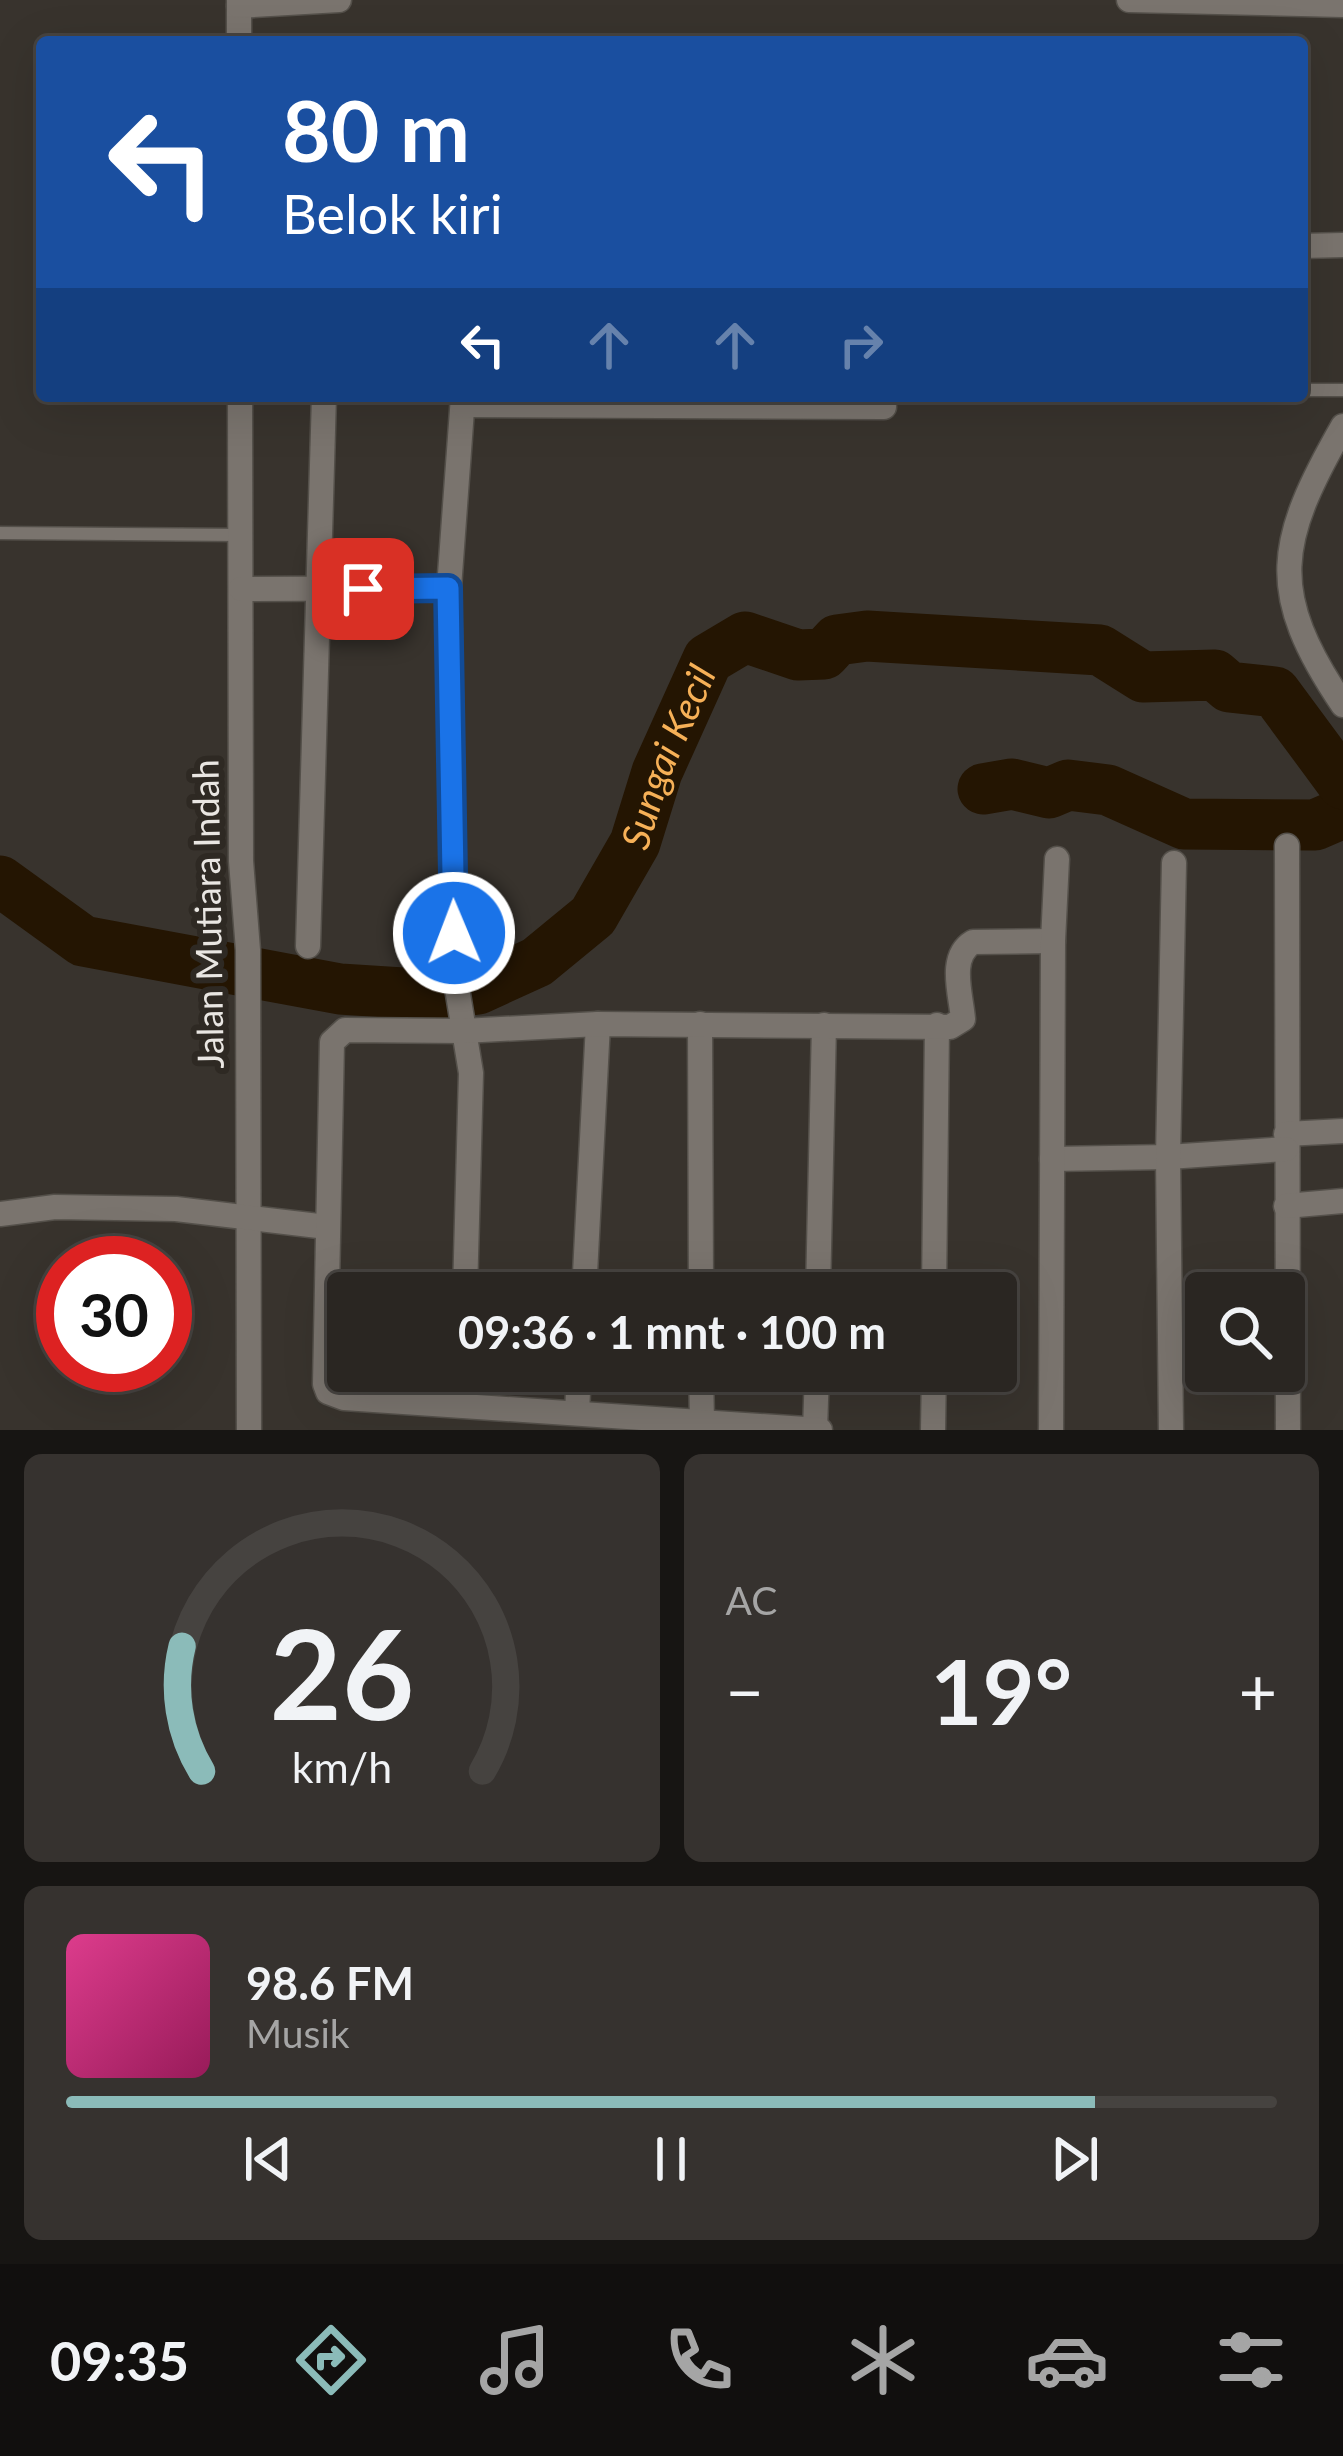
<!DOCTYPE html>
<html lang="id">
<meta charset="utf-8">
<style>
body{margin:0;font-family:Lato,sans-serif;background:#36322f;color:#f1f3f6;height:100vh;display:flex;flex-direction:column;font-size:45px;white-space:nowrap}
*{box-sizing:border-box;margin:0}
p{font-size:39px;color:#a5a5a5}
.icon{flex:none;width:66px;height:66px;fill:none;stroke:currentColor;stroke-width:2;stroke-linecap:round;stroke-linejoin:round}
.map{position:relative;height:1430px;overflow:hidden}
.sheet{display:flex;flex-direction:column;gap:24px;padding:24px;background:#171513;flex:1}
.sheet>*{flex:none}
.banner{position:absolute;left:36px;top:36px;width:1272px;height:366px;border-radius:12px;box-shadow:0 12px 48px #0002,0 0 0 3px #464340;background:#1a4fa0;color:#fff;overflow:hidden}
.tools{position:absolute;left:1185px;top:1272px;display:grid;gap:24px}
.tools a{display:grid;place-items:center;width:120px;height:120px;border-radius:12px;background:#2a2622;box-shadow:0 12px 48px #0002,0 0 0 3px #464340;font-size:60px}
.speed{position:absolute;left:36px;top:1236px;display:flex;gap:24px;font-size:60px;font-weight:700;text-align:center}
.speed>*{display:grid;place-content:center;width:156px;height:156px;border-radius:50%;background:#2a2622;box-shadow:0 12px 48px #0002,0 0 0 3px #464340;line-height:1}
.speed .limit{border:18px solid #d22;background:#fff;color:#111}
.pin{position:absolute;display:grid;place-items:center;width:102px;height:102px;color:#fff;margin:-51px;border-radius:24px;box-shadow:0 6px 18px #0006}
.me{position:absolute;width:132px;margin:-66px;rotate:359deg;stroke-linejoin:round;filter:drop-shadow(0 0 9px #0008)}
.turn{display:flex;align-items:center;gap:42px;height:252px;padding:0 48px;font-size:54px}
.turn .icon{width:156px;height:156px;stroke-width:2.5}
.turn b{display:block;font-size:84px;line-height:102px}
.lanes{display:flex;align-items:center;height:114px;padding:0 48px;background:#0003;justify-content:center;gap:60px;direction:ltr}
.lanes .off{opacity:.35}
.big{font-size:90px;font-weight:700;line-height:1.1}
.sheet .card{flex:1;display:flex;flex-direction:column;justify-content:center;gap:18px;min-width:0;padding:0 42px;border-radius:18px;background:#36322f}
.sheet .dial{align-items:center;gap:0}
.dial svg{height:312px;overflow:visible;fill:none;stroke:#464340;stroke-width:7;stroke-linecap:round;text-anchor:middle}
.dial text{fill:#f1f3f6;stroke:none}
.song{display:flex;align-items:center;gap:36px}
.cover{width:144px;height:144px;border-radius:18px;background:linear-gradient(135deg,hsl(330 70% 55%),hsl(330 70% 35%))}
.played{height:12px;border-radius:6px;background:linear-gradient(90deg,#8bbbb9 85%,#464340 85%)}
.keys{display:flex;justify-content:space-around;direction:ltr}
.heat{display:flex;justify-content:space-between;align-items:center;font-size:66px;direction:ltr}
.sheet .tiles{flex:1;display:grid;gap:24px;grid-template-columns:1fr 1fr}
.card:last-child{grid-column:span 2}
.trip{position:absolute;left:327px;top:1272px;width:690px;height:120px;border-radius:12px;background:#2a2622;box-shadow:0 12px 48px #0002,0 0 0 3px #464340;font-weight:700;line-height:120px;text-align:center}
.tab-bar{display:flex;height:192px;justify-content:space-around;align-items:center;background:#110f0e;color:#a5a5a5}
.tab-bar .icon{width:84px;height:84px}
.tab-bar .current{color:#8bbbb9}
.tab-bar b{font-size:54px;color:#f1f3f6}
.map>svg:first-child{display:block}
</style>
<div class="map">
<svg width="1343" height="1430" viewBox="0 0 1343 1430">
<rect width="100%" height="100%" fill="#38332d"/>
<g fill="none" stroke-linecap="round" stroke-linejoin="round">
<g stroke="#241502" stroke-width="51">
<path d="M 983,789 L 1012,784 L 1049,793 L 1068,785 L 1108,790 L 1184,824 L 1315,825 L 1343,813"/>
<path id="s1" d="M 0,881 L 83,941 L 340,989 L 434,995 L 478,989 L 537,962 L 593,916 L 635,843 L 657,772 L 708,659 L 745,637 L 798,655 L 824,654 L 837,640 L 867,636 L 1100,650 L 1143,677 L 1215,675 L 1229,687 L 1275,692 L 1343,784"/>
</g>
<g stroke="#54504a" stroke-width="15">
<g id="service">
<path d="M 1302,390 L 1343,390"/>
<path d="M 0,533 L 239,535"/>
</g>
</g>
<g stroke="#54504a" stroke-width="27">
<g id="minor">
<path d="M 239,0 L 239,42"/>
<path d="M 1129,0 L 1343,5"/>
<path d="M 239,6 L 339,0"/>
<path d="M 1302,246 L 1343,245"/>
<path d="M 240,396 L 241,861 L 248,950 L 249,1430"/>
<path d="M 463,396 L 449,588 L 455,976 L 471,1073 L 465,1293"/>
<path d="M 463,405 L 884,407"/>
<path d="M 1343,426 C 1277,542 1266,591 1343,705"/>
<path d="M 241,589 L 449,588"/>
<path d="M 1287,846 L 1288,1430"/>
<path d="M 308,946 L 324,396"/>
<path d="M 700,1024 L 701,1293"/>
<path d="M 1286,1134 L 1343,1131"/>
<path d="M 1052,1159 L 1168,1157 L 1286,1149"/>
<path d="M 1286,1206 L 1343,1201"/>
<path d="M 0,1214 L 55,1207 L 176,1209 L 327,1227"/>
<path d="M 584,1293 L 598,1024"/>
<path d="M 818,1293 L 824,1025"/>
<path d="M 934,1293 L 937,1025"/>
<path d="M 701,1371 L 702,1422"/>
<path d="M 462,1404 L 463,1371"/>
<path d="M 577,1413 L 579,1371"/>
<path d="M 815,1430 L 817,1371"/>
<path d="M 820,1430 L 344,1398 L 328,1392 L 325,1384 L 332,1042 L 345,1030 L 463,1031 L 598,1024 L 950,1027 L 963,1019 C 961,994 948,957 973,942 L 1053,941"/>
<path d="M 933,1430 L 934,1371"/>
<path d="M 1051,1430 L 1053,941 L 1057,859"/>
<path d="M 1171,1430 L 1168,1157 L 1174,863"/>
</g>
</g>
<use href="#service" stroke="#7a746e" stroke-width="12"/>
<use href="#minor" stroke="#7a746e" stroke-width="24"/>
</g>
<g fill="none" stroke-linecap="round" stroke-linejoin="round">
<g stroke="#114b97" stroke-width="30">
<path id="route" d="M 363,589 L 448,588 L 454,933"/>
</g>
<use href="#route" stroke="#1a73e8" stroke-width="21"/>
</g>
<g text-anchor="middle" stroke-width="12" stroke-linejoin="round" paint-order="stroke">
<g font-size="36" fill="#e9e6e2" stroke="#2e2923">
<text transform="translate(208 914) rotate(-91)" y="13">Jalan Mutiara Indah</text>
</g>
<g font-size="39" font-style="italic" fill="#f6b057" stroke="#2e2923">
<text dy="14" stroke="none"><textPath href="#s1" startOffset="816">Sungai Kecil</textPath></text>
</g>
</g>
</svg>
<div class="tools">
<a><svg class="icon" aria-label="search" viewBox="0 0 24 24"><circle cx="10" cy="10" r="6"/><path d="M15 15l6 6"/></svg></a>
</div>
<div class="speed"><div class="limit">30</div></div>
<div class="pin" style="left:363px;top:589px;background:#d93025"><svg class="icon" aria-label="arrive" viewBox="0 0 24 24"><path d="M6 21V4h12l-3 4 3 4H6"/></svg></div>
<svg class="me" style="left:454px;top:933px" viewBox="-20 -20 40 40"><circle r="17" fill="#1a73e8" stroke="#fff" stroke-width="3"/><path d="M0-11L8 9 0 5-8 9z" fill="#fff"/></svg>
<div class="trip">09:36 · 1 mnt · 100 m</div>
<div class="banner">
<div class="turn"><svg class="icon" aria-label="left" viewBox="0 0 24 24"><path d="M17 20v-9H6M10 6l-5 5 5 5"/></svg><div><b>80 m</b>Belok kiri</div></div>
<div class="lanes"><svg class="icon" aria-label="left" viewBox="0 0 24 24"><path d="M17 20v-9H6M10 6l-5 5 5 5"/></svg><svg class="icon off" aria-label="ahead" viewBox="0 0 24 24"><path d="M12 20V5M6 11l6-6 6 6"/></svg><svg class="icon off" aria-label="ahead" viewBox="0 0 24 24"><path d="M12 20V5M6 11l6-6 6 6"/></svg><svg class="icon off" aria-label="right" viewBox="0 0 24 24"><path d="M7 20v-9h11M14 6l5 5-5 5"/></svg></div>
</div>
</div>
<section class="sheet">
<div class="tiles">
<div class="card dial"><svg viewBox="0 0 100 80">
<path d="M14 69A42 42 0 1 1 86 69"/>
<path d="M14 69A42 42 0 0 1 9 37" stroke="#8bbbb9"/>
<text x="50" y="56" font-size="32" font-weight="700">26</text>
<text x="50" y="72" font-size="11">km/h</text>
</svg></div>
<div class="card"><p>AC</p>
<div class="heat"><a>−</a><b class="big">19°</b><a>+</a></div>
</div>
<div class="card">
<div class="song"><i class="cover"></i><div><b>98.6 FM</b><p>Musik</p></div></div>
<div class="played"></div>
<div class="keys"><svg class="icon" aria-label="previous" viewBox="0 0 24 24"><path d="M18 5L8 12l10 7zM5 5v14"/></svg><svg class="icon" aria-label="pause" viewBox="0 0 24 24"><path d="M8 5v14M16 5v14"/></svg><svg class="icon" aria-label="next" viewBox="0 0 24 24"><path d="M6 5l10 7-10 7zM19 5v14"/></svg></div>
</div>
</div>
</section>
<nav class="tab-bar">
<b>09:35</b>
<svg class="icon current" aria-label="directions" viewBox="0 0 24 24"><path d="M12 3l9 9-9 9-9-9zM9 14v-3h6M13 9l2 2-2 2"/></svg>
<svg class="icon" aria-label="music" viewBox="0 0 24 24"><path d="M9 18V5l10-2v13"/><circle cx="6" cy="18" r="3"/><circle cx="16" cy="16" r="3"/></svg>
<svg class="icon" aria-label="phone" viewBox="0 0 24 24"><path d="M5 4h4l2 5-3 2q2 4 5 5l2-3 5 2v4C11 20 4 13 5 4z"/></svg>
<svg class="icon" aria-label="climate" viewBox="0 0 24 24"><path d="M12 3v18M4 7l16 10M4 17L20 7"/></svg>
<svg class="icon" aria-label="car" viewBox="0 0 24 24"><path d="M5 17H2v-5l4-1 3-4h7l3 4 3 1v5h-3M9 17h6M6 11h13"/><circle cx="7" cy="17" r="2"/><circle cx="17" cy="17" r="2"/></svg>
<svg class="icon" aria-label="filters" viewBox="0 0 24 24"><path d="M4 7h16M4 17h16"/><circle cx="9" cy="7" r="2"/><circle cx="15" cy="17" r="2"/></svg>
</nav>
